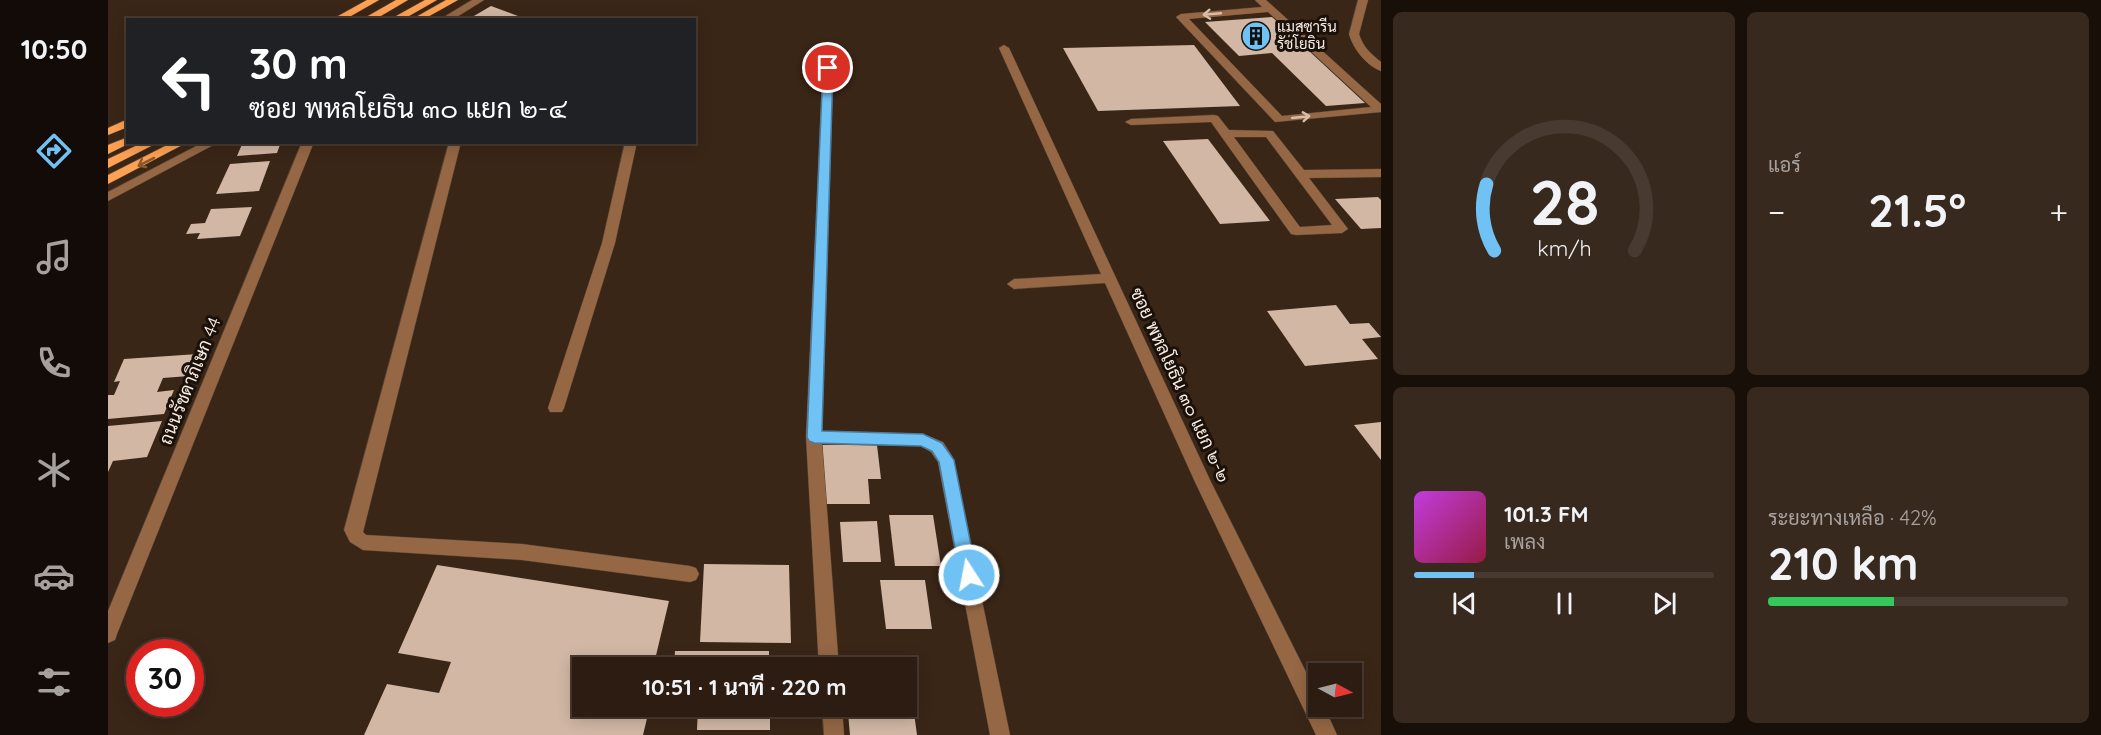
<!DOCTYPE html>
<html lang="th">
<meta charset="utf-8">
<style>
body{margin:0;font-family:Quicksand,Sarabun,sans-serif;background:#38291f;color:#f1f3f6;height:100vh;display:flex;flex-direction:column;font-size:22px;white-space:nowrap}
*{box-sizing:border-box;margin:0}
p{font-size:20px;color:#a6a19f}
.icon{flex:none;width:33px;height:33px;fill:none;stroke:currentColor;stroke-width:2;stroke-linecap:round;stroke-linejoin:round}
.map{position:relative;flex:1;overflow:hidden}
.drawer{display:flex;flex-direction:column;gap:12px;padding:12px;background:#180f09;width:720px}
.drawer>*{flex:none}
.guide{position:absolute;left:18px;top:18px;width:570px;height:126px;border-radius:0px;box-shadow:0 3px 15px #0003,0 0 0 2px #483a31;background:#202124;color:#fff;overflow:hidden}
.needle{width:39px;rotate:97deg}
.controls{position:absolute;left:1200px;top:663px;display:grid;gap:12px}
.controls a{display:grid;place-items:center;width:54px;height:54px;border-radius:0px;background:#2c1c11;box-shadow:0 3px 15px #0003,0 0 0 2px #483a31;font-size:30px}
.speed{position:absolute;left:18px;top:639px;display:flex;gap:12px;font-size:30px;font-weight:700;text-align:center}
.speed>*{display:grid;place-content:center;width:78px;height:78px;border-radius:50%;background:#2c1c11;box-shadow:0 3px 15px #0003,0 0 0 2px #483a31;line-height:1}
.speed .limit{border:9px solid #d22;background:#fff;color:#111}
.pin{position:absolute;display:grid;place-items:center;width:51px;height:51px;color:#fff;margin:-26px;border:3px solid #fff;border-radius:50%;box-shadow:0 2px 6px #0007}
.me{position:absolute;width:66px;margin:-33px;rotate:349deg;stroke-linejoin:round;filter:drop-shadow(0 0 4px #0008)}
.turn{display:flex;align-items:center;gap:21px;height:126px;padding:0 24px;font-size:27px}
.turn .icon{width:78px;height:78px;stroke-width:2.5}
.turn b{display:block;font-size:42px;line-height:51px}
.big{font-size:45px;font-weight:700;line-height:1.1}
.drawer .widget{flex:1;display:flex;flex-direction:column;justify-content:center;gap:9px;min-width:0;padding:0 21px;border-radius:9px;background:#38291f}
.drawer .dial{align-items:center;gap:0}
.dial svg{height:156px;overflow:visible;fill:none;stroke:#483a31;stroke-width:7;stroke-linecap:round;text-anchor:middle}
.dial text{fill:#f1f3f6;stroke:none}
.song{display:flex;align-items:center;gap:18px}
.cover{width:72px;height:72px;border-radius:9px;background:linear-gradient(135deg,hsl(290 70% 55%),hsl(340 70% 35%))}
.played{height:6px;border-radius:3px;background:linear-gradient(90deg,#70c1f4 20%,#483a31 20%)}
.keys{display:flex;justify-content:space-around;direction:ltr}
.heat{display:flex;justify-content:space-between;align-items:center;font-size:33px;direction:ltr}
.charge{height:9px;border-radius:4px;background:linear-gradient(90deg,#34c759 42%,#483a31 0)}
.drawer .tiles{flex:1;display:grid;gap:12px;grid-template-columns:repeat(2,1fr)}
.trip{position:absolute;left:464px;top:657px;width:345px;height:60px;border-radius:0px;background:#2c1c11;box-shadow:0 3px 15px #0003,0 0 0 2px #483a31;font-weight:700;line-height:60px;text-align:center}
main{display:flex;flex:1;min-height:0}
.tabs{display:flex;flex-direction:column;width:108px;justify-content:space-around;align-items:center;background:#120b07;color:#a6a19f}
.tabs .icon{width:42px;height:42px}
.tabs .selected{color:#70c1f4}
.tabs b{font-size:27px;color:#f1f3f6}
.map>svg:first-child{display:block}
</style>
<main>
<nav class="tabs">
<b>10:50</b>
<svg class="icon selected" aria-label="directions" viewBox="0 0 24 24"><path d="M12 3l9 9-9 9-9-9zM9 14v-3h6M13 9l2 2-2 2"/></svg>
<svg class="icon" aria-label="music" viewBox="0 0 24 24"><path d="M9 18V5l10-2v13"/><circle cx="6" cy="18" r="3"/><circle cx="16" cy="16" r="3"/></svg>
<svg class="icon" aria-label="phone" viewBox="0 0 24 24"><path d="M5 4h4l2 5-3 2q2 4 5 5l2-3 5 2v4C11 20 4 13 5 4z"/></svg>
<svg class="icon" aria-label="climate" viewBox="0 0 24 24"><path d="M12 3v18M4 7l16 10M4 17L20 7"/></svg>
<svg class="icon" aria-label="car" viewBox="0 0 24 24"><path d="M5 17H2v-5l4-1 3-4h7l3 4 3 1v5h-3M9 17h6M6 11h13"/><circle cx="7" cy="17" r="2"/><circle cx="17" cy="17" r="2"/></svg>
<svg class="icon" aria-label="filters" viewBox="0 0 24 24"><path d="M4 7h16M4 17h16"/><circle cx="9" cy="7" r="2"/><circle cx="15" cy="17" r="2"/></svg>
</nav>
<div class="map">
<svg width="1273" height="735" viewBox="0 0 1273 735">
<rect width="100%" height="100%" fill="#3a2617"/>
<g fill="#d1b7a4">
<path d="M 383,6 L 418,19 L 418,20 L 359,20 Z"/>
<path d="M 1164,17 L 1200,50 L 1257,103 L 1218,106 L 1164,53 L 1131,56 L 1097,22 Z"/>
<path d="M 1086,45 L 1132,106 L 990,111 L 955,48 Z"/>
<path d="M 1100,139 L 1162,221 L 1112,224 L 1055,141 Z"/>
<path d="M 135,142 L 173,142 L 169,153 L 129,156 Z"/>
<path d="M 162,161 L 151,191 L 108,194 L 122,164 Z"/>
<path d="M 1270,197 L 1273,200 L 1273,228 L 1253,229 L 1227,199 Z"/>
<path d="M 144,207 L 132,236 L 89,239 L 92,233 L 78,234 L 83,224 L 97,223 L 103,209 Z"/>
<path d="M 1228,305 L 1242,324 L 1261,323 L 1273,337 L 1254,339 L 1270,359 L 1197,366 L 1159,311 Z"/>
<path d="M 90,354 L 81,376 L 55,378 L 49,392 L 66,390 L 56,414 L 0,419 L 0,395 L 6,395 L 12,381 L 6,382 L 16,359 Z"/>
<path d="M 54,421 L 39,457 L 5,461 L 0,472 L 0,426 Z"/>
<path d="M 1273,422 L 1273,460 L 1246,425 Z"/>
<path d="M 714,445 L 769,445 L 773,479 L 760,479 L 762,504 L 718,504 Z"/>
<path d="M 781,515 L 825,515 L 833,566 L 787,566 Z"/>
<path d="M 769,521 L 773,562 L 735,562 L 732,522 Z"/>
<path d="M 596,564 L 681,565 L 683,643 L 592,642 Z"/>
<path d="M 329,565 L 561,601 L 545,668 L 474,668 L 474,706 L 542,706 L 535,735 L 256,735 L 279,684 L 331,693 L 343,662 L 290,653 Z"/>
<path d="M 772,580 L 817,580 L 824,629 L 778,629 Z"/>
<path d="M 567,651 L 661,651 L 661,668 L 566,668 Z"/>
<path d="M 727,657 L 800,657 L 805,697 L 798,697 L 798,668 L 728,668 Z"/>
<path d="M 590,706 L 662,706 L 662,730 L 589,730 Z"/>
<path d="M 740,713 L 806,713 L 809,735 L 742,735 Z"/>
</g>
<g fill="none" stroke-linecap="round" stroke-linejoin="round">
<g stroke="#554234" stroke-width="1">
<g id="minor">
<path d="M 364,0 L 376,0 L 344,20 L 331,20 Z"/>
<path d="M 1147,0 L 1158,0 L 1273,104 L 1273,112 L 1167,122 L 1068,17 L 1073,14 L 1154,7 ZM 1160,12 L 1263,107 L 1174,116 L 1081,19 Z"/>
<path d="M 1250,0 L 1260,0 L 1251,34 C 1255,47 1263,54 1273,62 L 1273,71 C 1259,66 1245,49 1241,34 Z"/>
<path d="M 721,42 L 726,45 L 714,431 L 815,434 L 835,442 L 844,456 L 902,735 L 882,735 L 830,462 L 823,452 L 813,446 L 714,444 L 731,668 L 711,668 L 698,437 L 716,45 Z"/>
<path d="M 896,45 L 901,48 L 1103,482 L 1210,696 L 1210,706 L 1216,706 L 1229,735 L 1208,735 L 1087,482 L 997,283 L 906,289 L 899,284 L 906,279 L 993,274 L 891,48 Z"/>
<path d="M 1106,115 L 1110,116 L 1121,130 L 1165,131 L 1196,170 L 1273,169 L 1273,177 L 1201,178 L 1240,229 L 1234,233 L 1188,235 L 1183,234 L 1103,122 L 1023,125 L 1017,122 L 1023,119 ZM 1126,137 L 1158,137 L 1224,225 L 1192,227 Z"/>
<path d="M 96,142 L 111,142 L 0,201 L 0,192 Z"/>
<path d="M 194,142 L 206,142 L 9,634 L 7,640 L 0,643 L 0,611 Z"/>
<path d="M 341,142 L 353,142 L 255,532 L 258,535 L 414,544 L 582,566 L 588,568 L 591,574 L 588,580 L 582,582 L 414,560 L 255,550 L 242,542 L 236,530 Z"/>
<path d="M 517,142 L 529,142 L 507,243 L 456,408 L 454,412 L 442,412 L 440,408 L 494,243 Z"/>
<path d="M 714,706 L 734,706 L 736,735 L 716,735 Z"/>
</g>
</g>
<g stroke="#554234" stroke-width="1">
<g id="major">
<path d="M 259,0 L 271,0 L 236,20 L 223,20 Z"/>
<path d="M 288,0 L 300,0 L 266,20 L 253,20 Z"/>
<path d="M 317,0 L 329,0 L 294,20 L 281,20 Z"/>
<path d="M 338,0 L 350,0 L 316,19 L 308,17 Z"/>
<path d="M 20,119 L 20,127 L 0,135 L 0,128 Z"/>
<path d="M 20,137 L 20,142 L 24,142 L 0,154 L 0,145 Z"/>
<path d="M 36,142 L 51,142 L 0,168 L 0,159 Z"/>
<path d="M 65,142 L 80,142 L 0,184 L 0,175 Z"/>
</g>
</g>
<use href="#minor" fill="#956744" fill-rule="evenodd"/>
<use href="#major" fill="#ffa153" fill-rule="evenodd"/>
</g>
<defs><path id="oneway-shaft" d="M-6 0H5M1.5-3L5.5 0L1.5 3" fill="none" stroke-width="1.6" stroke-linecap="round" stroke-linejoin="round" transform="scale(1.5)"/></defs>
<g stroke="#d7beab">
<use href="#oneway-shaft" transform="translate(1104 14) rotate(175)"/>
<use href="#oneway-shaft" transform="translate(1193 117) rotate(-6)"/>
</g>
<use stroke="#8c592f" href="#oneway-shaft" transform="translate(38 162) rotate(153)"/>
<path fill="#70c1f4" stroke="#497d9f" stroke-width="1.5" d="M 720,65 L 725,68 L 714,431 L 815,434 L 834,443 L 846,460 L 869,575 L 867,580 L 861,582 L 855,580 L 852,575 L 831,462 L 824,451 L 813,446 L 706,443 L 701,441 L 699,437 L 715,68 Z"/>
<defs>
<g id="building-disc" transform="scale(1.5)"><circle r="9.5" fill="#70c1f4" stroke="#1a110b"/><path d="M-4-6H4V6H1V3H-1V6H-4ZM-2.5-4.3h1.7v1.8h-1.7ZM.8-4.3h1.7v1.8H.8ZM-2.5-1h1.7V.8h-1.7ZM.8-1h1.7V.8H.8Z" fill="#111"/></g>
</defs>
<g fill-rule="evenodd">
<use href="#building-disc" x="1148" y="36"/>
</g>
<g text-anchor="middle" stroke-width="6" stroke-linejoin="round" paint-order="stroke">
<g font-size="15" fill="#faede3" stroke="#1a110b" text-anchor="start">
<text x="1169" y="32">แมสซารีน<tspan x="1169" dy="17">รัชโยธิน</tspan></text>
</g>
<g font-size="18" fill="#faede3" stroke="#1a110b">
<text transform="translate(82 381) rotate(-68)" y="6">ถนนรัชดาภิเษก 44</text>
<text transform="translate(1072 385) rotate(65)" y="6">ซอย พหลโยธิน ๓๐ แยก ๒-๒</text>
</g>
</g>
</svg>
<div class="controls">
<a><svg class="needle" viewBox="-14 -14 28 28"><path d="M0-13l5 13h-10z" fill="#e53935"/><path d="M0 13l5-13h-10z" fill="#a6a19f"/></svg></a>
</div>
<div class="speed"><div class="limit">30</div></div>
<div class="pin" style="left:720px;top:68px;background:#d93025"><svg class="icon" aria-label="arrive" viewBox="0 0 24 24"><path d="M6 21V4h12l-3 4 3 4H6"/></svg></div>
<svg class="me" style="left:861px;top:575px" viewBox="-20 -20 40 40"><circle r="17" fill="#70c1f4" stroke="#fff" stroke-width="3"/><path d="M0-11L8 9 0 5-8 9z" fill="#fff"/></svg>
<div class="trip">10:51 · 1 นาที · 220 m</div>
<div class="guide">
<div class="turn"><svg class="icon" aria-label="left" viewBox="0 0 24 24"><path d="M17 20v-9H6M10 6l-5 5 5 5"/></svg><div><b>30 m</b>ซอย พหลโยธิน ๓๐ แยก ๒-๔</div></div>
</div>
</div>
<section class="drawer">
<div class="tiles">
<div class="widget dial"><svg viewBox="0 0 100 80">
<path d="M14 69A42 42 0 1 1 86 69"/>
<path d="M14 69A42 42 0 0 1 10 35" stroke="#70c1f4"/>
<text x="50" y="56" font-size="32" font-weight="700">28</text>
<text x="50" y="72" font-size="11">km/h</text>
</svg></div>
<div class="widget"><p>แอร์</p>
<div class="heat"><a>−</a><b class="big">21.5°</b><a>+</a></div>
</div>
<div class="widget">
<div class="song"><i class="cover"></i><div><b>101.3 FM</b><p>เพลง</p></div></div>
<div class="played"></div>
<div class="keys"><svg class="icon" aria-label="previous" viewBox="0 0 24 24"><path d="M18 5L8 12l10 7zM5 5v14"/></svg><svg class="icon" aria-label="pause" viewBox="0 0 24 24"><path d="M8 5v14M16 5v14"/></svg><svg class="icon" aria-label="next" viewBox="0 0 24 24"><path d="M6 5l10 7-10 7zM19 5v14"/></svg></div>
</div>
<div class="widget"><p>ระยะทางเหลือ · 42%</p><b class="big">210 km</b><div class="charge"></div></div>
</div>
</section>
</main>
